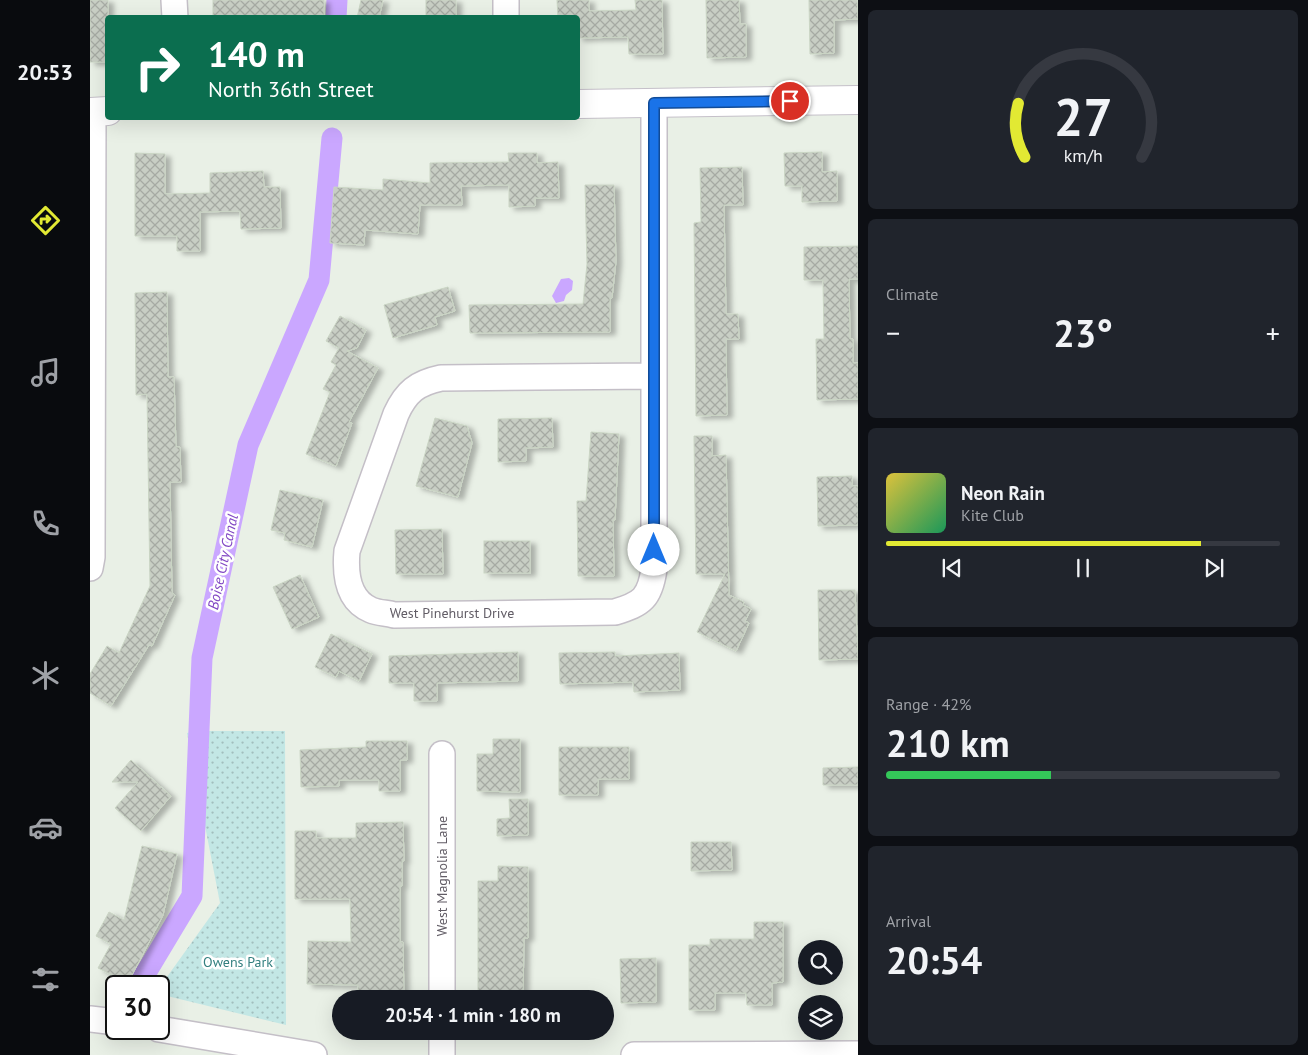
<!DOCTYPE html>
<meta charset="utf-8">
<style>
body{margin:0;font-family:"PT Sans",sans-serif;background:#20242c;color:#f1f3f6;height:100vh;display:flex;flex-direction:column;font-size:19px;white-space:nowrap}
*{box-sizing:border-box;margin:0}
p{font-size:16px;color:#9ea1a6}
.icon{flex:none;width:28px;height:28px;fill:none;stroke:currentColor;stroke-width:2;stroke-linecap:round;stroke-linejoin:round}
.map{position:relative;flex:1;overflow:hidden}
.panel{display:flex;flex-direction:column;gap:10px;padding:10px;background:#0d0f14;width:450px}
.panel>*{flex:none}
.guide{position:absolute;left:15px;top:15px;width:475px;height:105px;border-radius:5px;box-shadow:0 5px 20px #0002;background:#0b6e4f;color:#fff;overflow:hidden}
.buttons{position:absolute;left:708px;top:940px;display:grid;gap:10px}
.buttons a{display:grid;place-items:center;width:45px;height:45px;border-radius:50%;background:#171b24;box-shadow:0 5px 20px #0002;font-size:25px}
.speed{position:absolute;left:15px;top:975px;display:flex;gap:10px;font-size:25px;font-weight:700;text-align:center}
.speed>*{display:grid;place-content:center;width:65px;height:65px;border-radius:50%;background:#171b24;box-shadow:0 5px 20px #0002;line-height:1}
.speed .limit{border:2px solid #111;border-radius:8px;background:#fff;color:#111}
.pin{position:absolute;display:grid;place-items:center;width:42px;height:42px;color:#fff;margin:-21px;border:2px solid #fff;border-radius:50%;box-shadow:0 1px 5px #0007}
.me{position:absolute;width:55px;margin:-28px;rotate:0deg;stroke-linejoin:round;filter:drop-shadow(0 0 4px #0008)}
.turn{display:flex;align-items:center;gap:18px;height:105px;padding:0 20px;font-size:22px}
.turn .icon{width:65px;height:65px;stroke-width:2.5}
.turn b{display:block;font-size:35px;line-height:42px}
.big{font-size:38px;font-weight:700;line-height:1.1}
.panel .widget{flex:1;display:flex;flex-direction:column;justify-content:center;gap:8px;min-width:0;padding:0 18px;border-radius:8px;background:#20242c}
.panel .dial{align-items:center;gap:0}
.dial svg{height:130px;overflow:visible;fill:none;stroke:#363941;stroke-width:7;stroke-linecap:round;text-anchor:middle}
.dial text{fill:#f1f3f6;stroke:none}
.song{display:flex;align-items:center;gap:15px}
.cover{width:60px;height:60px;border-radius:8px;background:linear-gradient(135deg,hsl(50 70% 55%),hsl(150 70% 35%))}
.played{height:5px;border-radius:2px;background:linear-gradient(90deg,#e2e933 80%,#363941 80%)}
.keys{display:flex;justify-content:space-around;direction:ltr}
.heat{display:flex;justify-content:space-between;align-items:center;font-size:28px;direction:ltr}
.charge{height:8px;border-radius:4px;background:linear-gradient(90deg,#34c759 42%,#363941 0)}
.trip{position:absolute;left:242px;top:990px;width:282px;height:50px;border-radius:25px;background:#171b24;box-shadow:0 5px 20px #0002;font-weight:700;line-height:50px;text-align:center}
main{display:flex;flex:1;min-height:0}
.dock{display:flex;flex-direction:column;width:90px;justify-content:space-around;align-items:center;background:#090b0e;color:#9ea1a6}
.dock .icon{width:35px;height:35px}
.dock .current{color:#e2e933}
.dock b{font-size:22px;color:#f1f3f6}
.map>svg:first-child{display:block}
</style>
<main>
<nav class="dock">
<b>20:53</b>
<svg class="icon current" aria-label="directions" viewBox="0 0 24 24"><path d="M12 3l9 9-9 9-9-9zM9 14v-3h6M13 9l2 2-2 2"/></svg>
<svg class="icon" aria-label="music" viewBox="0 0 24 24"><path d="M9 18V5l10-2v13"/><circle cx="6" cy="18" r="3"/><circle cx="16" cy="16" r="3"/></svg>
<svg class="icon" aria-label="phone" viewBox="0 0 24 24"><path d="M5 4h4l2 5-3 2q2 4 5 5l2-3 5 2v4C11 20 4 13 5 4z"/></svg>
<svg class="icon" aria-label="climate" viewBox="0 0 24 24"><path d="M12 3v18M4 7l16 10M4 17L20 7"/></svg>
<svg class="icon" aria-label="car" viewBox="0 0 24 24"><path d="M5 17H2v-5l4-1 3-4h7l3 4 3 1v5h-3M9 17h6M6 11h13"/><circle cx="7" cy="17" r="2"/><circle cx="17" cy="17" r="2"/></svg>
<svg class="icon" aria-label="filters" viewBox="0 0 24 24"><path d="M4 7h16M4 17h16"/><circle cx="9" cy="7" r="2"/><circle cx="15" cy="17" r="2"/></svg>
</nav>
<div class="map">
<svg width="768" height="1055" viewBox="0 0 768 1055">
<defs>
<pattern id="green-dots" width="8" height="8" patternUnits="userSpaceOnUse" patternTransform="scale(1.25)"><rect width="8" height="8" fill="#c3e7e5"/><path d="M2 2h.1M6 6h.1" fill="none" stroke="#a2bebd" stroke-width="1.8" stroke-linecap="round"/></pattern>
<pattern id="building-cross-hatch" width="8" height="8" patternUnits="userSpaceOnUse" patternTransform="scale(1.25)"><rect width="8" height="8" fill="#c8cec4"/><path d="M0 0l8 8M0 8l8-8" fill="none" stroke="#a6aaa3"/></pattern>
<filter id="shadow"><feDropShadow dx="5.5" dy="3" stdDeviation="2.5" flood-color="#0004"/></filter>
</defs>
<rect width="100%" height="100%" fill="#e9f0e6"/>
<path fill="url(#green-dots)" d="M 109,731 L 195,731 L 196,1025 L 69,994 L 69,988 L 130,903 L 97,733 Z"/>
<path fill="#caa7ff" d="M 479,278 L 483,281 L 482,290 L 476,295 L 474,301 L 466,303 L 462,296 L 471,279 Z"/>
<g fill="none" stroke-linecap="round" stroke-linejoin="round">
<g stroke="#caa7ff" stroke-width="21">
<path d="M 246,18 L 247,0"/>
<path d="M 48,986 L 102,896 L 112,658 L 158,445 L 229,280 L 242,138"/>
</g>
</g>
<g fill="url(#building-cross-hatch)" stroke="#cad5c4" filter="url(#shadow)">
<rect x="0" y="0" width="18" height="62"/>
<rect x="123" y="0" width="111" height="18"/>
<path d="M 271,0 L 293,0 L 289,18 L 267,18 Z"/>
<rect x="336" y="0" width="30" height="18"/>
<path d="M 467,0 L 499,0 L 499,11 L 546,10 L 545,0 L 572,0 L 573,54 L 539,54 L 538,37 L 488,38 L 488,18 L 468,18 Z"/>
<path d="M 616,0 L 649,0 L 650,24 L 656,24 L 656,57 L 617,58 Z"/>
<path d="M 719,0 L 767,0 L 768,19 L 744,20 L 744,53 L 720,54 Z"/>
<path d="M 732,152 L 732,172 L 747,171 L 747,201 L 712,202 L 712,186 L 695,186 L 694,153 Z"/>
<path d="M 45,153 L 75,154 L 75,194 L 120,193 L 120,173 L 173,171 L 174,187 L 190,187 L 191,228 L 151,229 L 150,211 L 110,212 L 110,251 L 87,251 L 87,236 L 45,236 Z"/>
<path d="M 418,153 L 447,153 L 447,163 L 468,162 L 469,198 L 445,198 L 445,206 L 419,207 L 419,185 L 371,186 L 372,205 L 330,205 L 328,234 L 275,230 L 274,245 L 240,243 L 244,187 L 293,190 L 293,179 L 340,183 L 340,163 L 419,162 Z"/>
<path d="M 652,167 L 653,205 L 634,205 L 636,314 L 648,314 L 649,339 L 636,339 L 637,415 L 606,416 L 604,223 L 611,222 L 610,168 Z"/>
<path d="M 495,185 L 524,185 L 526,261 L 522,298 L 520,298 L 520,332 L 380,333 L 379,305 L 493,304 L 497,264 Z"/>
<path d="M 768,246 L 768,279 L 759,279 L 760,339 L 763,339 L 763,363 L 768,363 L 768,399 L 727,400 L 726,339 L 734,339 L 733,280 L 714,280 L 714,247 Z"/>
<path d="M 358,287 L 365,311 L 345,317 L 347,325 L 303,338 L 294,305 Z"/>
<path d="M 77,292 L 78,377 L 84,377 L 86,447 L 90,447 L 91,482 L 80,482 L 82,593 L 85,595 L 62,646 L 59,645 L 21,706 L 0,693 L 0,674 L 17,646 L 29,653 L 60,586 L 57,394 L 46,395 L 45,293 Z"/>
<path d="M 250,316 L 276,330 L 267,348 L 257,351 L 288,368 L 259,422 L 262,423 L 246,466 L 216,454 L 240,392 L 233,389 L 246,365 L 241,362 L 249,348 L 236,341 Z"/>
<path d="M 345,418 L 377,426 L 382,443 L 368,497 L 326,486 Z"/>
<path d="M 462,418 L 463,447 L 436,448 L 436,461 L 408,462 L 408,419 Z"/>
<path d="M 501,432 L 529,434 L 525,520 L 523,520 L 524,576 L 488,576 L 487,501 L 496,501 Z"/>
<path d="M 604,436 L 622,436 L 622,456 L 636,455 L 639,595 L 654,602 L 653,605 L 661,609 L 655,621 L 659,623 L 646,651 L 607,632 L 635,574 L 606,574 Z"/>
<path d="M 762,476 L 762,486 L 768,486 L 768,525 L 728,526 L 727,477 Z"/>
<path d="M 190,490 L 233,500 L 222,547 L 194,540 L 195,533 L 181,530 Z"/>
<path d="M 352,529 L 353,574 L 306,574 L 305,530 Z"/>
<rect x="394" y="541" width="46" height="32"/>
<path d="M 210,575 L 229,617 L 202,629 L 183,587 Z"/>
<path d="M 728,590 L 765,590 L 768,659 L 729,660 Z"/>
<path d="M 241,634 L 282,654 L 269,681 L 249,671 L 246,677 L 225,667 Z"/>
<path d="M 428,652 L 428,681 L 347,683 L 347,701 L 324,701 L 324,683 L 299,683 L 299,656 Z"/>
<path d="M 525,652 L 525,656 L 589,653 L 590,690 L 544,692 L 543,682 L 470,684 L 469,653 Z"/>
<path d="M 403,739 L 430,739 L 430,792 L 387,791 L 387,754 L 403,754 Z"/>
<path d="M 276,741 L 317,741 L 317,760 L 310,760 L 310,791 L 289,791 L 289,780 L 249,780 L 249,786 L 211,787 L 210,750 L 276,747 Z"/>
<path d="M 469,747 L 539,747 L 539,779 L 508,779 L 508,795 L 469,795 Z"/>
<path d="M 41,760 L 81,796 L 51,831 L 25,808 L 48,782 L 22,782 Z"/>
<path d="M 768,767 L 768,785 L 733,785 L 733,768 Z"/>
<path d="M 419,799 L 438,799 L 438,835 L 407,836 L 407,819 L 420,818 Z"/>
<path d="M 313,822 L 314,861 L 312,861 L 312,886 L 310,886 L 310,942 L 313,942 L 314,999 L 268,999 L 268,985 L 217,984 L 218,941 L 261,942 L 260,899 L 205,899 L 205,831 L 226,831 L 226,838 L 266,838 L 266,823 Z"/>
<path d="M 601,842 L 641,842 L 642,870 L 601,871 Z"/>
<path d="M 52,846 L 87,854 L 73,915 L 38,983 L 8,968 L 21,944 L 6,936 L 19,912 L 34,920 Z"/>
<path d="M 408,866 L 438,867 L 438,938 L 434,938 L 433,999 L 388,999 L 388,881 L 408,881 Z"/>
<path d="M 664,922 L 693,922 L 693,982 L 682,983 L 682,1005 L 657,1005 L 656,993 L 625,993 L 625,1010 L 599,1010 L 599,945 L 620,945 L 620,939 L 664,939 Z"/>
<path d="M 566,958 L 566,1002 L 531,1003 L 530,959 Z"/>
</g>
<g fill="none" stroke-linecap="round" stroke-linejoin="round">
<g stroke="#c4bfc7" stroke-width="28">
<g id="street">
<path d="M 84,0 L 85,18"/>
<path d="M 416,0 L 416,18"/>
<path d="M 564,376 L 564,569 C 560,598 552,604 525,612 L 304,615 C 297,613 288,613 281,610 C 257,600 255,573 257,551 L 306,414 C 316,392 327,383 351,378 L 564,376 L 564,103"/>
<path d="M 0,568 L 2,557 L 3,112"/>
<path d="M 352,999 L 352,754"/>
<path d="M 0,1019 L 26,1022"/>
<path d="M 69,1029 L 224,1055"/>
<path d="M 352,1055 L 352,1031"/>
<path d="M 544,1055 L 768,1054"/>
</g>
</g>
<g stroke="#c5c0c9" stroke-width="30">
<g id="secondary">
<path d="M 488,104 L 768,100"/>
<path d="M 0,112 L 18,111"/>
</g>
</g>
<use href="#street" stroke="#fff" stroke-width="25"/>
<use href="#secondary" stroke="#fff" stroke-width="28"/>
</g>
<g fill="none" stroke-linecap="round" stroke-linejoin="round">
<g stroke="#114b97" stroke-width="12">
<path id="route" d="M 564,550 L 564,103 L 700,101"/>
</g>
<use href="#route" stroke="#1a73e8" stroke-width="9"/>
</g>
<g text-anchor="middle" stroke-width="5" stroke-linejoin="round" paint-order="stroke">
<g font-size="14" fill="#625d66" stroke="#fff">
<text x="362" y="618">West Pinehurst Drive</text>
<text transform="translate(352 876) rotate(-90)" y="5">West Magnolia Lane</text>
</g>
<g font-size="14" fill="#337f7f" stroke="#fff">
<text x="148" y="967">Owens Park</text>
</g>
<g font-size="15" font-style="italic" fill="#8248c4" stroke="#fff">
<text transform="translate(133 562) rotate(-78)" y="5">Boise City Canal</text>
</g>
</g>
</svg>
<div class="buttons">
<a><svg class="icon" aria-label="search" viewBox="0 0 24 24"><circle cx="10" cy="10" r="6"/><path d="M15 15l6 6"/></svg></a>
<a><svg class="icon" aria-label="layers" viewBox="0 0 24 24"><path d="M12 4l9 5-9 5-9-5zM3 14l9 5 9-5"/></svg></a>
</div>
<div class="speed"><div class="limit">30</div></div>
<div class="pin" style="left:700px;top:101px;background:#d93025"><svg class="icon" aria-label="arrive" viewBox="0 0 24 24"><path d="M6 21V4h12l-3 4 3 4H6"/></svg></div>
<svg class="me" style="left:564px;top:550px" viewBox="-20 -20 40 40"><circle r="19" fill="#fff"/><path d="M0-13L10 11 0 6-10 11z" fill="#1a73e8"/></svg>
<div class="trip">20:54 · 1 min · 180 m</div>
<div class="guide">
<div class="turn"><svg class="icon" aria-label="right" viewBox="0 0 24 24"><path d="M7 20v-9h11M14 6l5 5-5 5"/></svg><div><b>140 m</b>North 36th Street</div></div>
</div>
</div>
<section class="panel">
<div class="widget dial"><svg viewBox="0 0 100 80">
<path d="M14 69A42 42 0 1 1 86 69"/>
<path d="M14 69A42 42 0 0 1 10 36" stroke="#e2e933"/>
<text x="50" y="56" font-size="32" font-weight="700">27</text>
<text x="50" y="72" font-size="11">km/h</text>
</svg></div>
<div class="widget"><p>Climate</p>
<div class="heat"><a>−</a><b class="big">23°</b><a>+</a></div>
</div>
<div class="widget">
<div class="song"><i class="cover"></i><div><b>Neon Rain</b><p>Kite Club</p></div></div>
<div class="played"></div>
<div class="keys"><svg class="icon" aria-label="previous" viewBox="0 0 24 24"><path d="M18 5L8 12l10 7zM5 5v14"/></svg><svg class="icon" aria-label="pause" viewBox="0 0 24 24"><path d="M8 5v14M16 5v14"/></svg><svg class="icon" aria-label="next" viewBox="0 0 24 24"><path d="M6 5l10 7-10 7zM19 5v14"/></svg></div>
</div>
<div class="widget"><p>Range · 42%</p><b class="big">210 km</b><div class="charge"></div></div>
<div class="widget"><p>Arrival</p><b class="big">20:54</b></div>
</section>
</main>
